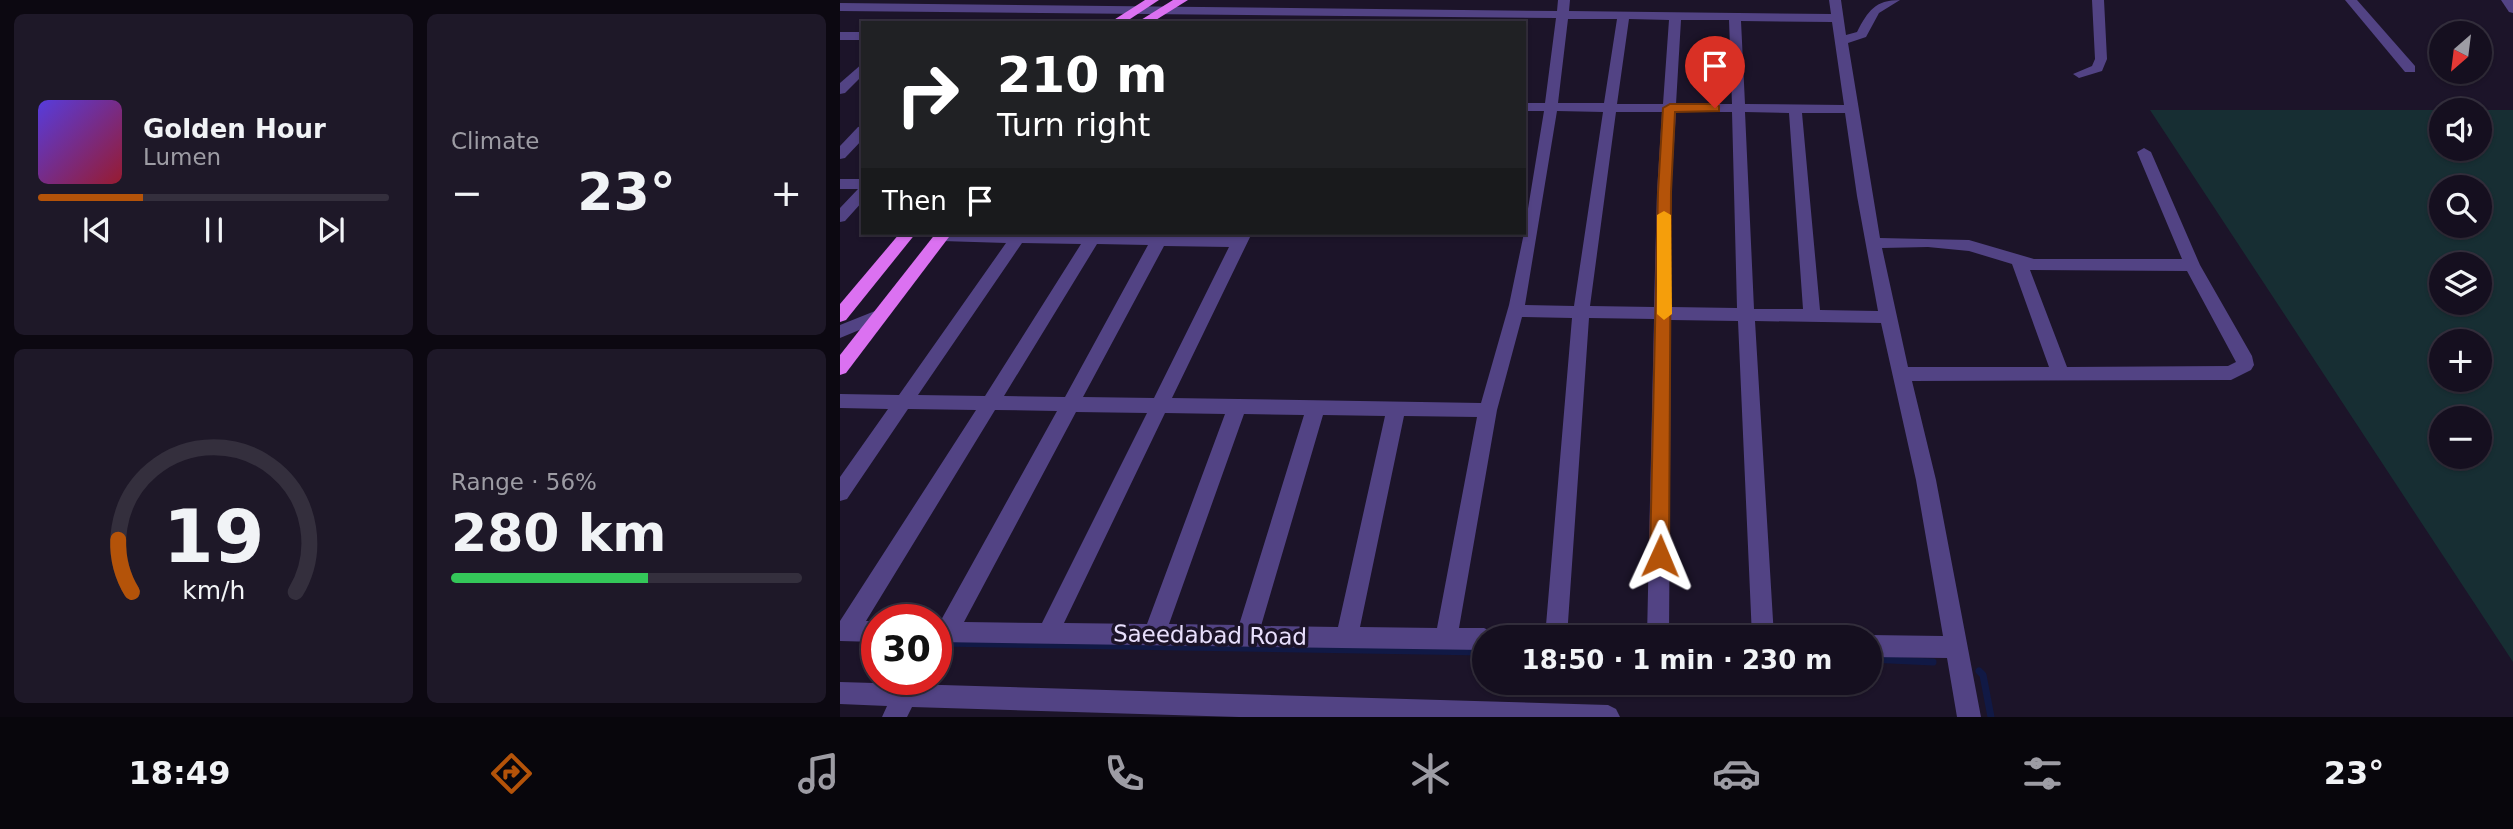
<!DOCTYPE html>
<meta charset="utf-8">
<style>
body{margin:0;font-family:"DejaVu Sans",sans-serif;background:#1e1828;color:#f1f3f6;height:100vh;display:flex;flex-direction:column;font-size:26px;white-space:nowrap}
*{box-sizing:border-box;margin:0}
p{font-size:23px;color:#9d9ca4}
.icon{flex:none;width:38px;height:38px;fill:none;stroke:currentColor;stroke-width:2;stroke-linecap:round;stroke-linejoin:round}
.map{position:relative;flex:1;overflow:hidden}
.sheet{display:flex;flex-direction:column;gap:14px;padding:14px;background:#0c0811;width:840px}
.sheet>*{flex:none}
.hud{position:absolute;left:21px;top:21px;width:665px;height:214px;border-radius:0px;box-shadow:0 2px 5px #0004,0 0 0 2px #342f3d;background:#202124;color:#fff;overflow:hidden}
.needle{width:46px;rotate:208deg}
.tools{position:absolute;left:1589px;top:21px;display:grid;gap:14px}
.tools a{display:grid;place-items:center;width:63px;height:63px;border-radius:50%;background:#150f1f;box-shadow:0 2px 5px #0004,0 0 0 2px #342f3d;font-size:35px}
.speed{position:absolute;left:21px;top:604px;display:flex;gap:14px;font-size:35px;font-weight:700;text-align:center}
.speed>*{display:grid;place-content:center;width:91px;height:91px;border-radius:50%;background:#150f1f;box-shadow:0 2px 5px #0004,0 0 0 2px #342f3d;line-height:1}
.speed .limit{border:10px solid #d22;background:#fff;color:#111}
.pin{position:absolute;display:grid;place-items:center;width:60px;height:60px;color:#fff;margin:-72px -30px;border-radius:50% 50% 50% 0;rotate:-45deg;box-shadow:0 0 7px #0007}
.pin .icon{rotate:45deg}
.me{position:absolute;width:77px;margin:-38px;rotate:1deg;stroke-linejoin:round;filter:drop-shadow(0 0 5px #0008)}
.turn{display:flex;align-items:center;gap:24px;height:147px;padding:0 21px;font-size:32px}
.turn .icon{width:91px;height:91px;stroke-width:2.5}
.turn b{display:block;font-size:49px;line-height:60px}
.then{display:flex;align-items:center;height:66px;padding:0 21px;background:#0003;gap:14px;font-size:26px}
.big{font-size:52px;font-weight:700;line-height:1.1}
.sheet .card{flex:1;display:flex;flex-direction:column;justify-content:center;gap:10px;min-width:0;padding:0 24px;border-radius:10px;background:#1e1828}
.sheet .dial{align-items:center;gap:0}
.dial svg{height:182px;overflow:visible;fill:none;stroke:#342f3d;stroke-width:7;stroke-linecap:round;text-anchor:middle}
.dial text{fill:#f1f3f6;stroke:none}
.song{display:flex;align-items:center;gap:21px}
.cover{width:84px;height:84px;border-radius:10px;background:linear-gradient(135deg,hsl(250 70% 55%),hsl(350 70% 35%))}
.played{height:7px;border-radius:4px;background:linear-gradient(90deg,#b45309 30%,#342f3d 30%)}
.keys{display:flex;justify-content:space-around;direction:ltr}
.heat{display:flex;justify-content:space-between;align-items:center;font-size:38px;direction:ltr}
.charge{height:10px;border-radius:5px;background:linear-gradient(90deg,#34c759 56%,#342f3d 0)}
.sheet .tiles{flex:1;display:grid;gap:14px;grid-template-columns:repeat(2,1fr)}
.trip{position:absolute;left:632px;top:625px;width:410px;height:70px;border-radius:35px;background:#150f1f;box-shadow:0 2px 5px #0004,0 0 0 2px #342f3d;font-weight:700;line-height:70px;text-align:center}
.dock{display:flex;height:112px;justify-content:space-around;align-items:center;background:#08060c;color:#9d9ca4}
.dock .icon{width:49px;height:49px}
.dock .current{color:#b45309}
.dock b{font-size:32px;color:#f1f3f6}
main{display:flex;flex:1;min-height:0}
.map>svg:first-child{display:block}
</style>
<main>
<section class="sheet">
<div class="tiles">
<div class="card">
<div class="song"><i class="cover"></i><div><b>Golden Hour</b><p>Lumen</p></div></div>
<div class="played"></div>
<div class="keys"><svg class="icon" aria-label="previous" viewBox="0 0 24 24"><path d="M18 5L8 12l10 7zM5 5v14"/></svg><svg class="icon" aria-label="pause" viewBox="0 0 24 24"><path d="M8 5v14M16 5v14"/></svg><svg class="icon" aria-label="next" viewBox="0 0 24 24"><path d="M6 5l10 7-10 7zM19 5v14"/></svg></div>
</div>
<div class="card"><p>Climate</p>
<div class="heat"><a>−</a><b class="big">23°</b><a>+</a></div>
</div>
<div class="card dial"><svg viewBox="0 0 100 80">
<path d="M14 69A42 42 0 1 1 86 69"/>
<path d="M14 69A42 42 0 0 1 8 46" stroke="#b45309"/>
<text x="50" y="56" font-size="32" font-weight="700">19</text>
<text x="50" y="72" font-size="11">km/h</text>
</svg></div>
<div class="card"><p>Range · 56%</p><b class="big">280 km</b><div class="charge"></div></div>
</div>
</section>
<div class="map">
<svg width="1673" height="717" viewBox="0 0 1673 717">
<rect width="100%" height="100%" fill="#1c1429"/>
<path fill="#172e33" fill-rule="evenodd" d="M 1310,110 L 1673,110 L 1673,662 ZM 1640,110 L 1640,149 L 1601,149 L 1601,110 ZM 1640,187 L 1640,226 L 1601,226 L 1601,187 ZM 1601,264 L 1640,264 L 1640,303 L 1601,303 ZM 1601,341 L 1640,341 L 1640,380 L 1601,380 ZM 1601,418 L 1640,418 L 1640,457 L 1601,457 Z"/>
<g fill="none" stroke-linecap="round" stroke-linejoin="round">
<g stroke="#111945" stroke-width="7">
<path d="M 96,643 L 644,652"/>
<path d="M 1029,659 L 1093,662"/>
<path d="M 1139,671 L 1143,675 L 1151,717"/>
</g>
<g fill="#524384" fill-rule="evenodd">
<path d="M 718,0 L 730,0 L 729,11 L 991,14 L 989,0 L 1001,0 L 1006,35 L 1017,32 C 1028,11 1035,0 1060,0 L 1039,13 L 1026,37 L 1008,43 L 1040,238 L 1129,240 L 1194,259 L 1342,259 L 1297,152 L 1304,148 L 1311,152 L 1360,265 L 1412,356 L 1414,365 L 1411,370 L 1391,380 L 1072,381 L 1096,480 L 1141,717 L 1117,717 L 1107,658 L 1029,657 L 1029,637 L 1025,637 L 1029,635 L 1103,636 L 1076,480 L 1041,323 L 915,321 L 934,637 L 912,637 L 898,321 L 831,320 L 829,637 L 807,637 L 814,319 L 749,318 L 727,637 L 705,637 L 732,318 L 682,317 L 657,410 L 619,628 L 644,628 L 652,632 L 654,637 L 644,637 L 644,650 L 96,642 L 96,622 L 100,622 L 217,411 L 155,410 L 26,621 L 37,621 L 37,642 L 0,641 L 0,621 L 136,410 L 68,409 L 7,499 L 0,501 L 0,477 L 48,409 L 0,408 L 0,394 L 59,395 L 166,243 L 102,241 L 97,240 L 94,236 L 96,233 L 314,235 L 331,233 L 330,235 L 394,237 L 396,233 L 412,233 L 332,398 L 641,403 L 669,305 L 684,233 L 704,111 L 684,111 L 684,103 L 705,103 L 716,18 L 0,11 L 0,3 L 717,11 ZM 728,19 L 777,19 L 764,103 L 718,103 ZM 789,19 L 829,20 L 823,104 L 777,104 ZM 841,20 L 889,20 L 892,104 L 836,104 ZM 901,21 L 992,22 L 1004,105 L 905,104 ZM 717,111 L 763,112 L 734,306 L 685,305 ZM 776,112 L 822,112 L 817,192 L 814,307 L 750,306 ZM 836,112 L 892,112 L 897,308 L 831,307 L 831,192 ZM 905,112 L 949,113 L 963,309 L 914,309 ZM 962,113 L 1005,113 L 1017,196 L 1038,311 L 980,310 ZM 182,243 L 241,244 L 145,396 L 78,395 ZM 257,244 L 308,245 L 225,397 L 164,396 ZM 324,246 L 389,247 L 314,398 L 243,397 ZM 1088,247 L 1129,251 L 1172,264 L 1209,367 L 1068,367 L 1042,248 ZM 1190,270 L 1347,271 L 1396,362 L 1388,366 L 1227,367 ZM 236,412 L 307,413 L 202,623 L 124,622 ZM 325,413 L 385,414 L 307,624 L 224,623 ZM 404,414 L 464,415 L 399,625 L 329,624 ZM 483,415 L 545,416 L 498,627 L 421,626 ZM 564,416 L 637,417 L 597,628 L 520,627 Z"/>
<path d="M 1252,0 L 1264,0 L 1267,59 L 1262,71 L 1239,78 L 1233,74 L 1252,66 L 1255,59 Z"/>
<path d="M 1505,0 L 1517,0 L 1575,66 L 1575,72 L 1565,72 Z"/>
<path d="M 1661,0 L 1673,0 L 1673,13 L 1669,12 Z"/>
<rect x="0" y="32" width="23" height="8"/>
<path d="M 23,63 L 23,75 L 5,93 L 0,94 L 0,83 Z"/>
<path d="M 23,126 L 23,139 L 5,158 L 0,159 L 0,146 L 18,127 Z"/>
<path d="M 0,179 L 23,179 L 23,201 L 5,221 L 0,222 L 0,208 L 18,189 L 0,189 Z"/>
<path d="M 40,309 L 48,315 L 46,319 L 0,338 L 0,325 Z"/>
<path d="M 0,682 L 768,705 L 776,709 L 780,717 L 399,717 L 72,707 L 67,717 L 42,717 L 47,706 L 0,704 Z"/>
</g>
<g fill="#db71f1" fill-rule="evenodd">
<path d="M 305,0 L 319,0 L 284,23 L 269,23 Z"/>
<path d="M 333,0 L 348,0 L 311,23 L 296,23 Z"/>
<path d="M 60,233 L 76,233 L 6,320 L 0,322 L 0,304 Z"/>
<path d="M 96,233 L 112,233 L 6,373 L 0,375 L 0,355 Z"/>
</g>
</g>
<path fill="#b45309" stroke="#753606" stroke-width="2" d="M 875,104 L 879,106 L 879,111 L 835,112 L 831,192 L 829,556 L 827,562 L 820,565 L 813,562 L 810,556 L 818,192 L 823,108 L 830,104 Z"/>
<path fill="#f59e0b" d="M 824,211 L 831,215 L 832,314 L 824,320 L 817,314 L 817,215 Z"/>
<g text-anchor="middle" stroke-width="7" stroke-linejoin="round" paint-order="stroke">
<g font-size="23" fill="#e8dffc" stroke="#1c1429">
<text transform="translate(370 635) rotate(1)" y="8">Saeedabad Road</text>
</g>
</g>
</svg>
<div class="tools">
<a><svg class="needle" viewBox="-14 -14 28 28"><path d="M0-13l5 13h-10z" fill="#e53935"/><path d="M0 13l5-13h-10z" fill="#9d9ca4"/></svg></a>
<a><svg class="icon" aria-label="sound" viewBox="0 0 24 24"><path d="M4 9h4l5-4v14l-5-4H4zM17 9q2 3 0 6"/></svg></a>
<a><svg class="icon" aria-label="search" viewBox="0 0 24 24"><circle cx="10" cy="10" r="6"/><path d="M15 15l6 6"/></svg></a>
<a><svg class="icon" aria-label="layers" viewBox="0 0 24 24"><path d="M12 4l9 5-9 5-9-5zM3 14l9 5 9-5"/></svg></a>
<a>+</a>
<a>−</a>
</div>
<div class="speed"><div class="limit">30</div></div>
<div class="pin" style="left:875px;top:108px;background:#d93025"><svg class="icon" aria-label="arrive" viewBox="0 0 24 24"><path d="M6 21V4h12l-3 4 3 4H6"/></svg></div>
<svg class="me" style="left:820px;top:556px" viewBox="-20 -20 40 40"><path d="M0-17L14 15 0 8-14 15z" fill="#b45309" stroke="#fff" stroke-width="4"/></svg>
<div class="trip">18:50 · 1 min · 230 m</div>
<div class="hud">
<div class="turn"><svg class="icon" aria-label="right" viewBox="0 0 24 24"><path d="M7 20v-9h11M14 6l5 5-5 5"/></svg><div><b>210 m</b>Turn right</div></div>
<div class="then">Then<svg class="icon" aria-label="arrive" viewBox="0 0 24 24"><path d="M6 21V4h12l-3 4 3 4H6"/></svg></div>
</div>
</div>
</main>
<nav class="dock">
<b>18:49</b>
<svg class="icon current" aria-label="directions" viewBox="0 0 24 24"><path d="M12 3l9 9-9 9-9-9zM9 14v-3h6M13 9l2 2-2 2"/></svg>
<svg class="icon" aria-label="music" viewBox="0 0 24 24"><path d="M9 18V5l10-2v13"/><circle cx="6" cy="18" r="3"/><circle cx="16" cy="16" r="3"/></svg>
<svg class="icon" aria-label="phone" viewBox="0 0 24 24"><path d="M5 4h4l2 5-3 2q2 4 5 5l2-3 5 2v4C11 20 4 13 5 4z"/></svg>
<svg class="icon" aria-label="climate" viewBox="0 0 24 24"><path d="M12 3v18M4 7l16 10M4 17L20 7"/></svg>
<svg class="icon" aria-label="car" viewBox="0 0 24 24"><path d="M5 17H2v-5l4-1 3-4h7l3 4 3 1v5h-3M9 17h6M6 11h13"/><circle cx="7" cy="17" r="2"/><circle cx="17" cy="17" r="2"/></svg>
<svg class="icon" aria-label="filters" viewBox="0 0 24 24"><path d="M4 7h16M4 17h16"/><circle cx="9" cy="7" r="2"/><circle cx="15" cy="17" r="2"/></svg>
<b>23°</b>
</nav>
